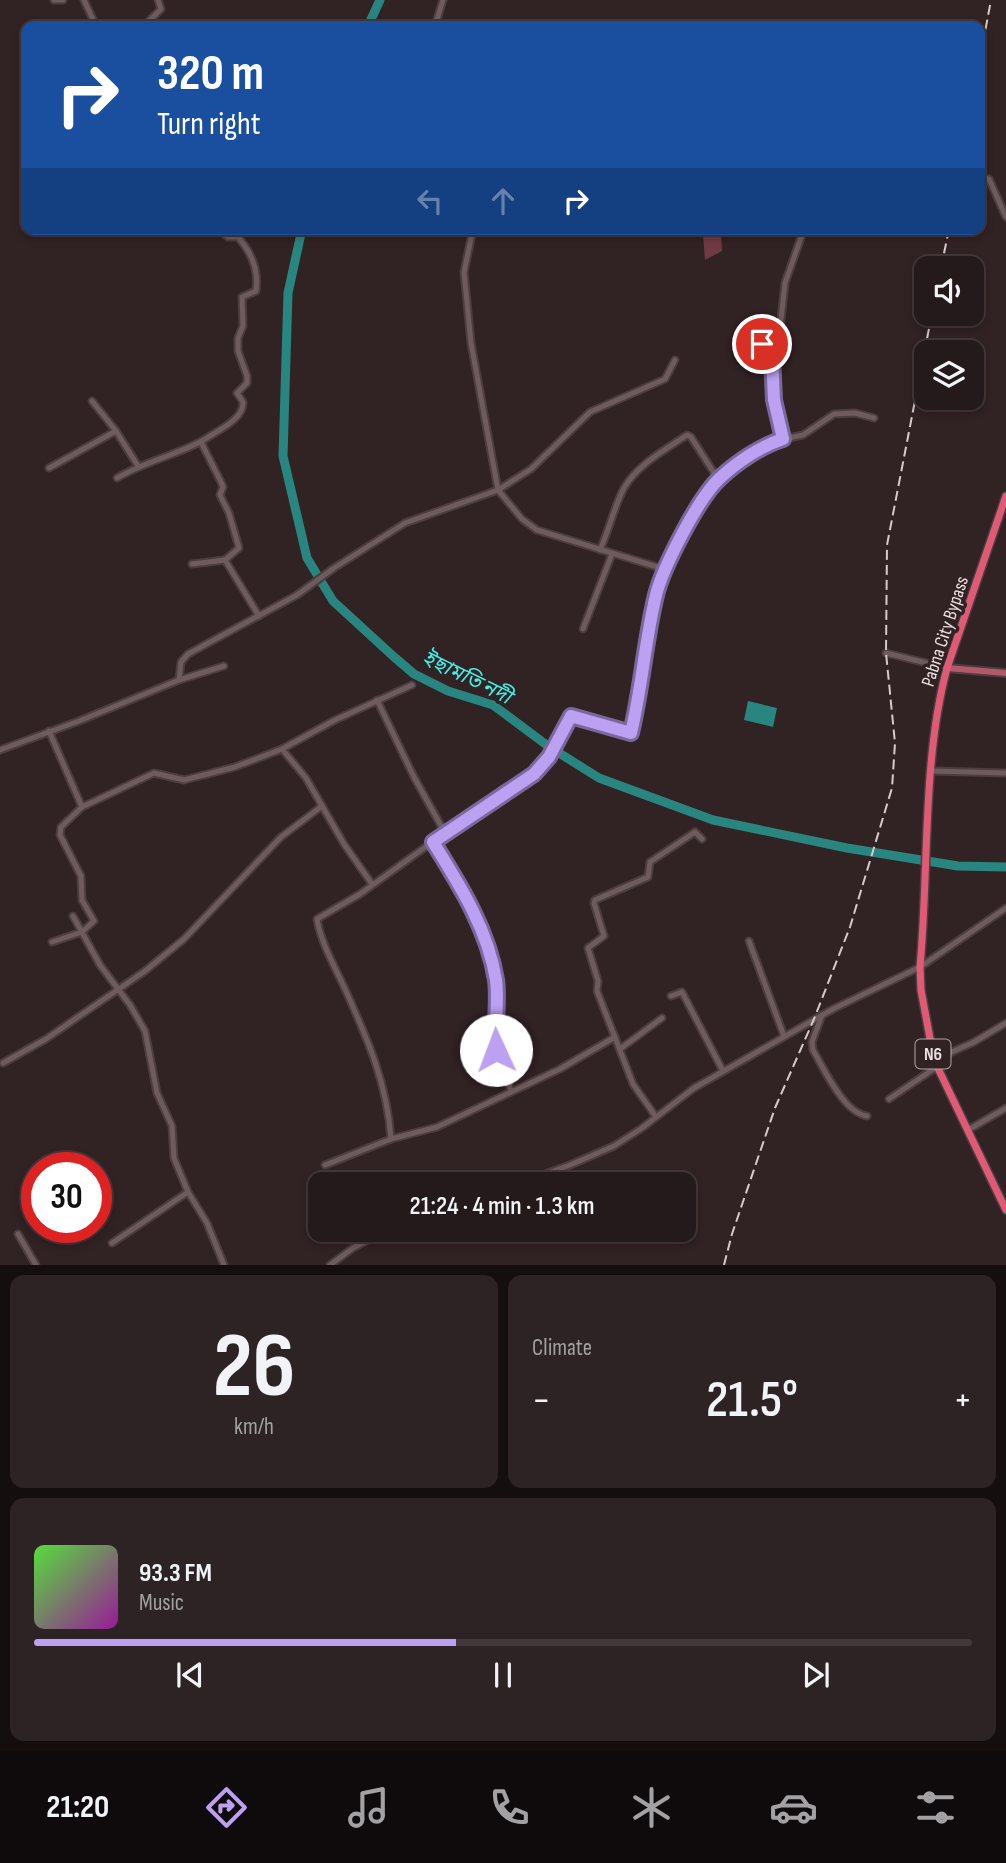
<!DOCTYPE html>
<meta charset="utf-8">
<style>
body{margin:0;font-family:"Sofia Sans Condensed","Noto Sans Bengali",sans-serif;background:#2d2324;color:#f1f3f6;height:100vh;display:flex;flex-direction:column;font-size:26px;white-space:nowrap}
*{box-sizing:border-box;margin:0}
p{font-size:23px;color:#a3a1a3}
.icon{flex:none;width:38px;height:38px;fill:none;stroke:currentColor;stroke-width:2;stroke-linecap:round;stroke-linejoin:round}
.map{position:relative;height:1265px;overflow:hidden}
.side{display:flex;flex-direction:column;gap:10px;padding:10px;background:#140e0f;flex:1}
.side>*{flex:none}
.guide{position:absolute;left:21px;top:21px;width:964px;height:214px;border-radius:14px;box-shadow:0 4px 10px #0003,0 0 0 2px #42383a;background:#1a4fa0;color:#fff;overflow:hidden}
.buttons{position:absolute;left:914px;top:256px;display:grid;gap:14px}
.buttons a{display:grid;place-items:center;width:70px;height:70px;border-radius:14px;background:#251a1b;box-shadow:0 4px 10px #0003,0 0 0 2px #42383a;font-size:35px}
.speed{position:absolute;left:21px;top:1152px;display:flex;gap:14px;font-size:35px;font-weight:700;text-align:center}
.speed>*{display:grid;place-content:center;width:91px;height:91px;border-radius:50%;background:#251a1b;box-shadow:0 4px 10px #0003,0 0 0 2px #42383a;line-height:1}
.speed .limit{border:10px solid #d22;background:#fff;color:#111}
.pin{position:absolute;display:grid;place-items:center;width:60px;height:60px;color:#fff;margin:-30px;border:4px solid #fff;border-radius:50%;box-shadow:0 2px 7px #0007}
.me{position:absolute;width:77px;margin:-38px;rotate:358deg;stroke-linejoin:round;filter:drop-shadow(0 0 5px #0008)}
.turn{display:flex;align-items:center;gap:24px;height:147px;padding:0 21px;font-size:32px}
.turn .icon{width:91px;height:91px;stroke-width:2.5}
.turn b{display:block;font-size:49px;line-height:60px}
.lanes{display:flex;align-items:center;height:66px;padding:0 21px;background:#0003;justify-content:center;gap:35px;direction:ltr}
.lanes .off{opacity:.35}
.big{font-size:52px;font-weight:600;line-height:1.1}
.side .card{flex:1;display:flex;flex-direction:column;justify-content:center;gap:10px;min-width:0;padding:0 24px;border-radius:14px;background:#2d2324}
.side .dial{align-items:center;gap:0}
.dial b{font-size:91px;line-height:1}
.song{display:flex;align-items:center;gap:21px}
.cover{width:84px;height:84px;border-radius:10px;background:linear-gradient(135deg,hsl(110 70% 55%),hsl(300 70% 35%))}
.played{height:7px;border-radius:4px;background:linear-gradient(90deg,#bca0f2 45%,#42383a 45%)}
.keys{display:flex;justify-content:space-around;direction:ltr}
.heat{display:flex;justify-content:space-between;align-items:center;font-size:38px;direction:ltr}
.side .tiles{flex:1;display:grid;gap:10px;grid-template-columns:1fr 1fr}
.card:last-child{grid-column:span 2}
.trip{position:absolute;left:308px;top:1172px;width:388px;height:70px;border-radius:14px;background:#251a1b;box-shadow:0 4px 10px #0003,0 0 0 2px #42383a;font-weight:600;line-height:70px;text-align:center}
.menu{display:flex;height:112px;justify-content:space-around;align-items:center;background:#0f0a0b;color:#a3a1a3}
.menu .icon{width:49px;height:49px}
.menu .current{color:#bca0f2}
.menu b{font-size:32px;color:#f1f3f6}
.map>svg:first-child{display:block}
</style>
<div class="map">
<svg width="1006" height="1265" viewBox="0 0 1006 1265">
<rect width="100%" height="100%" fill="#312224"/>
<path fill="#6f3b43" d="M 692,229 L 723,229 L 721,235 L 722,251 L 705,260 L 703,235 Z"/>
<path fill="#28857f" d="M 748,701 L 777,708 L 773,727 L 744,720 Z"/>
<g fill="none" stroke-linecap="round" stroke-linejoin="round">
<g stroke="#28857f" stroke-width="9">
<path d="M 368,26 L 380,0"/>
<path d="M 302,229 L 288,293 L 283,456 L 307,558 L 333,601 L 393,656 L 414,674 L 448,691 L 493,705 L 548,746 L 599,778 L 713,820 L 847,848 L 958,866 L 1006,867"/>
</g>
<g stroke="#4b3e40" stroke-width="9">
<g id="minor">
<path d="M 54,0 L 63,0"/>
<path d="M 84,0 L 96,26"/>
<path d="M 144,26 L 161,9 L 158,0"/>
<path d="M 435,26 L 443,0"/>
<path d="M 980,177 L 989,179 L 1006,217"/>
<path d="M 218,229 L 228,237 L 238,237 C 252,253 259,270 256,291 L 242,297 L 243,326 L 238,338 L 238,351 L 247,376 L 247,383 L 237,393 L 243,402 C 244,420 216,431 202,441 L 202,444 L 221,482 L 223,487 L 220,495 L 229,513 L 239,548 L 225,560"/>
<path d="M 473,229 L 464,272 L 471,343 L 498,490 L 522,519 L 537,530 L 664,569"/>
<path d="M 92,401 L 116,431 L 138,466"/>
<path d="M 783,439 L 774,400 L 772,357 L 763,344 L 765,337 L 780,329 L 785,283 L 804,229"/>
<path d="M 49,468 L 116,431"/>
<path d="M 117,478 C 146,461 174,456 202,441"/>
<path d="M 600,550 C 609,530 614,507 624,488 C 638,464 665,450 687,435 L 691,437 L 718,479"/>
<path d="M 192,564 L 225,560 L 259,616"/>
<path d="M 583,629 L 612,554"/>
<path d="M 886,653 L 947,668"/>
<path d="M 179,680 L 181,662 L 188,654 L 297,595 L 334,568 L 405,523 L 498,490 L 531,469 L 590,412 L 665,379 L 675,360"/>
<path d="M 377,700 L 414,777 L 445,833"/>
<path d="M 49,731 L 82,807"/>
<path d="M 282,749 L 306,778 L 344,844 L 372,884"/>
<path d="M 0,750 L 79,721 L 179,680 L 224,666"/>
<path d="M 931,771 L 1006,773"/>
<path d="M 433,842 C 459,884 488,930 496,980 C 498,996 494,1012 494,1029 C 495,1051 504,1070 511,1091"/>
<path d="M 73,916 L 100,965 L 130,1005 L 145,1031 L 157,1093 L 172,1126 L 174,1158 L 188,1192 L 207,1223 L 224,1265"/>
<path d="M 749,941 L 784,1036"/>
<path d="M 52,942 L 82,932 L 94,921 L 82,900 L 81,876 L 60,835 L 61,827 L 82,807 L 154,773 L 184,780 L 235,767 L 282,749 L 335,720 L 412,685"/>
<path d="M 671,996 L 682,992 L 723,1071"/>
<path d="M 822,1015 L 812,1042 L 813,1050 C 824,1069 844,1113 867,1116"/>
<path d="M 620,1049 L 662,1018"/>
<path d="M 934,1060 L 974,1042 L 1006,1023"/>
<path d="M 3,1063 L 46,1039 L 145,971 L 184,939 L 281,837 L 322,806"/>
<path d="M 889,1099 L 938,1066"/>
<path d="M 656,1117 L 633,1084 L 597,991 L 598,981 L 588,948 L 604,936 L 594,903 L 595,900 L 648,877 L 650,862 L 695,832 L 702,839"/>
<path d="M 968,1130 L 1006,1108"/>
<path d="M 391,1139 C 387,1083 368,1040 345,989 C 335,967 321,943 317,919 L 360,894 L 445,833 L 522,784 L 549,757 L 571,716 L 631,733 L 655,597 L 664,569 L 709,490 L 718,479 L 744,459 L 779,440 L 803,435 L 834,414 L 855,413 L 874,418"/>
<path d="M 325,1165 L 391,1139 L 437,1127 L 560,1069 L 615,1037"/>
<path d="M 515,1185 L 570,1165 L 614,1146 L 642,1128 L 694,1088 L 833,1009 L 920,967 L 1006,908"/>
<path d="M 18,1234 L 36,1265"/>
<path d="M 112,1243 L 188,1192"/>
<path d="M 330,1265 L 353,1248 L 386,1230"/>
</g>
</g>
<g stroke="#4b3e40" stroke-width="10">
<path id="major" d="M 947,668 L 1006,673"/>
</g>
<g stroke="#4b3e40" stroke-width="10">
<path id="highway" d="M 1006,496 L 947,668 C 922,761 929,870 920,967 L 921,990 L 934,1060 L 1006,1210"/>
</g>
<use href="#minor" stroke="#6e5b5e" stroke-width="5"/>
<use href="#major" stroke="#b25a6c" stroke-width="6"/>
<use href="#highway" stroke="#e05975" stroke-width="7"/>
<g stroke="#d6cbcc" stroke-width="2" stroke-dasharray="10 5" stroke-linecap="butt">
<path d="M 980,59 L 991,0"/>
<path d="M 941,268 L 949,229"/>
<path d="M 724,1265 L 732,1234 L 775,1108 L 814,1019 L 850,927 L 892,788 L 895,743 L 886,653 L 887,545 L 932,313"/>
</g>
</g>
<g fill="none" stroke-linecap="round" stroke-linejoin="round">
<g stroke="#7a689d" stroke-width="18">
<path id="route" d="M 496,1050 C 494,1027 499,1003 496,980 C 488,929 459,884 433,842 L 534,774 L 549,757 L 571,716 L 631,733 C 642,687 645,640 656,595 C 663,567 699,497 720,478 C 737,462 761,446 783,439 L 774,400 L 772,357 L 762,344"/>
</g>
<use href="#route" stroke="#bca0f2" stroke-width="12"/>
</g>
<g text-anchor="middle" stroke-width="7" stroke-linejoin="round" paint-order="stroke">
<rect fill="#312224" stroke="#b2a6a8" stroke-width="2" x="915.5" y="1039.5" width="35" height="29" rx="5"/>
<g font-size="18" font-weight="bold" fill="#eadfe0">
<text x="933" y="1060">N6</text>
</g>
<g font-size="19" fill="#eadfe0" stroke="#312224">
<text transform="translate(944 631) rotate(-72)" y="7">Pabna City Bypass</text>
</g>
<g font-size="21" font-style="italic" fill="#42efe6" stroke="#312224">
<text transform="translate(467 677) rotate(26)" y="7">ইছামতি নদী</text>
</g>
</g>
</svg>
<div class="buttons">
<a><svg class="icon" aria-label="sound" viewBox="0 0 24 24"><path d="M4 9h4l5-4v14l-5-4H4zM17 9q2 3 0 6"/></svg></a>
<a><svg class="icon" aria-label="layers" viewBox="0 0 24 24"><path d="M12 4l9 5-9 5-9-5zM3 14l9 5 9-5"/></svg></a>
</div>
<div class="speed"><div class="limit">30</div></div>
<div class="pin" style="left:762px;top:344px;background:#d93025"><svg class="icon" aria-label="arrive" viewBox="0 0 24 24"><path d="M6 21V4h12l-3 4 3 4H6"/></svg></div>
<svg class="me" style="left:496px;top:1050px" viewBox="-20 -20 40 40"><circle r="19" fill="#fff"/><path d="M0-13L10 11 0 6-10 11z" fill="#bca0f2"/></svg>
<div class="trip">21:24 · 4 min · 1.3 km</div>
<div class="guide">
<div class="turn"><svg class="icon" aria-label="right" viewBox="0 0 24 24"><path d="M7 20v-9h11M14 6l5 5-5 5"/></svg><div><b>320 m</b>Turn right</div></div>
<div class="lanes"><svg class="icon off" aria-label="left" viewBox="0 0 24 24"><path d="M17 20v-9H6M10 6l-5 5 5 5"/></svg><svg class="icon off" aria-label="ahead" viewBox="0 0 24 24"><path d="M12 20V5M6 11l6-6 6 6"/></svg><svg class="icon" aria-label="right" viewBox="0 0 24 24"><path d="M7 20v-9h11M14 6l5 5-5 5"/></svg></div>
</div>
</div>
<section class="side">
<div class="tiles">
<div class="card dial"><b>26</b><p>km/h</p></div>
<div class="card"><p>Climate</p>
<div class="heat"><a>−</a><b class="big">21.5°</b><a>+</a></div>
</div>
<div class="card">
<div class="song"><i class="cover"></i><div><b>93.3 FM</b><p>Music</p></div></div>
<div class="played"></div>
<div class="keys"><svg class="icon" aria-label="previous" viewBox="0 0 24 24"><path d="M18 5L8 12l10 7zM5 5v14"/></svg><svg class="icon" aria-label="pause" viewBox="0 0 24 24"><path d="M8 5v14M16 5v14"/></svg><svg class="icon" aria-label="next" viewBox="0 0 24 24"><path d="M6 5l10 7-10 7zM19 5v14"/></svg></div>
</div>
</div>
</section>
<nav class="menu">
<b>21:20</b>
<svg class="icon current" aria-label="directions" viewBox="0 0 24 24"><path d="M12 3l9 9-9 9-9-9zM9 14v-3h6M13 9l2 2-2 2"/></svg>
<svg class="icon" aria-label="music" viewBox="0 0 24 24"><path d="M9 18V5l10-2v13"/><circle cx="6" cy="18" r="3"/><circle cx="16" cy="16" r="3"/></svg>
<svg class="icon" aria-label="phone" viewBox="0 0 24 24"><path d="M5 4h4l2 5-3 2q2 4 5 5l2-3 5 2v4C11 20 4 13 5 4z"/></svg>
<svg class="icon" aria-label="climate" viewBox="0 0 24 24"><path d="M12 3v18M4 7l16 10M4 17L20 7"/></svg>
<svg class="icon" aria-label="car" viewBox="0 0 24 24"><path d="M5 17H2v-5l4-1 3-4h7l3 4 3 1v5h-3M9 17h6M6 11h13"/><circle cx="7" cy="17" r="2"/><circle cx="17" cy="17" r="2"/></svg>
<svg class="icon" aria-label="filters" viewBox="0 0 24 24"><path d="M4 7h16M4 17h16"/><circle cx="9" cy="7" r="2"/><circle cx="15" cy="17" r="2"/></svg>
</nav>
